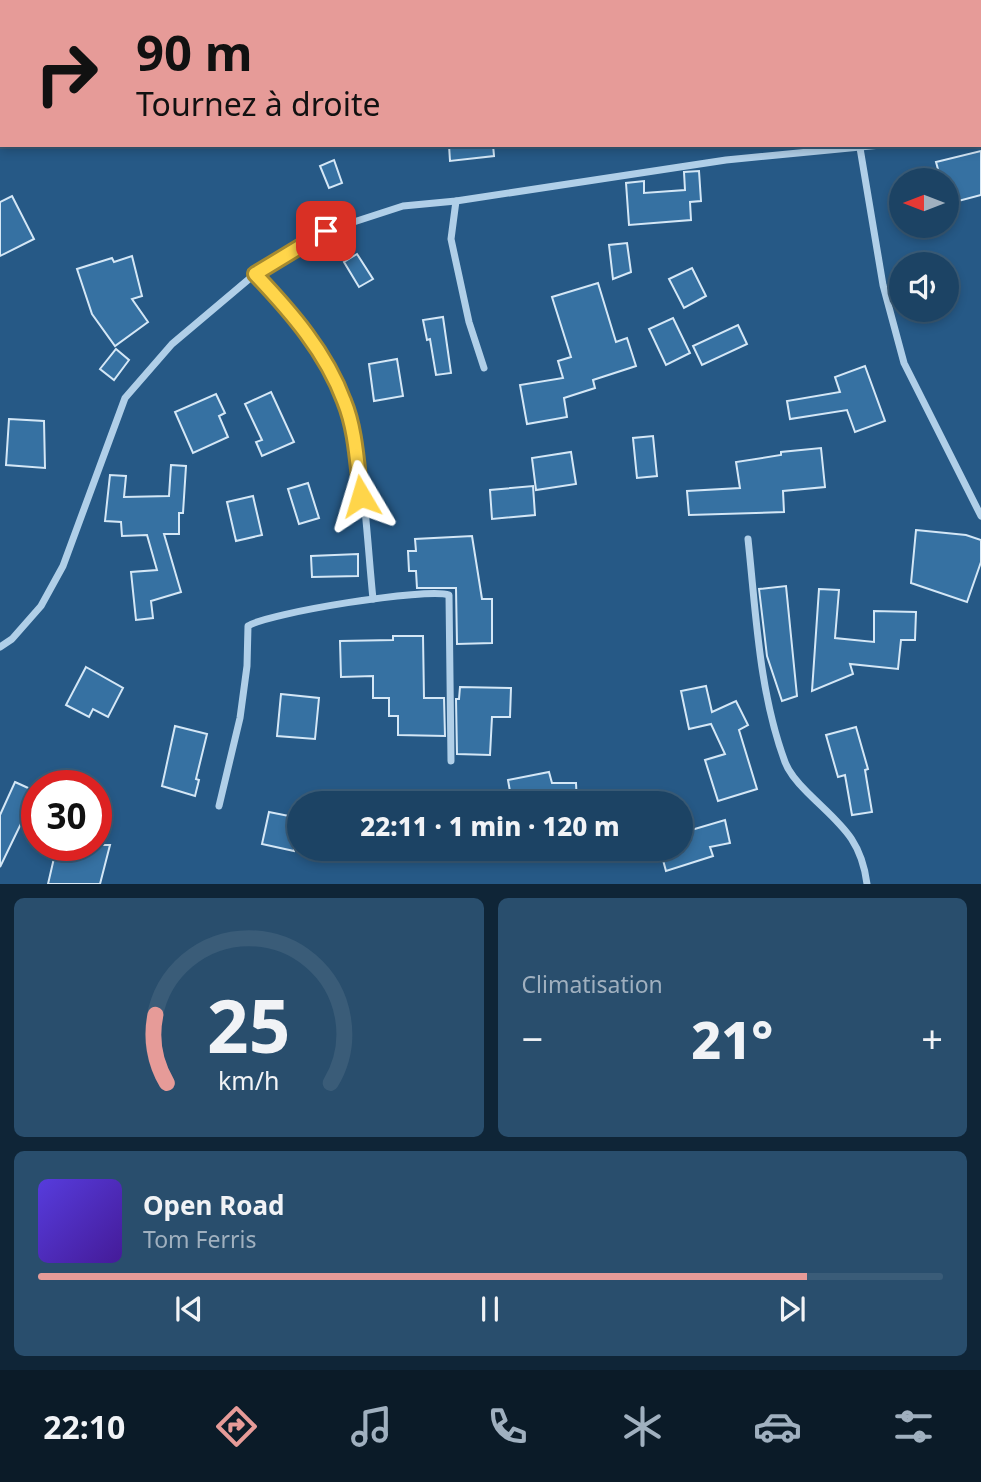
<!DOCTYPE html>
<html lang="fr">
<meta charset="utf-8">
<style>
body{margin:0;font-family:"Noto Sans",sans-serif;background:#294e6d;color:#f1f3f6;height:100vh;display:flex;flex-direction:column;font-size:26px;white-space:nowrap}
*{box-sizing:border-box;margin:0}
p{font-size:23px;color:#a0b0bf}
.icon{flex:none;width:38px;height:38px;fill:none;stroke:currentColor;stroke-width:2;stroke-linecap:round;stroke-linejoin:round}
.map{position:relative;height:884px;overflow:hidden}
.side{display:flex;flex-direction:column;gap:14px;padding:14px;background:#0f2537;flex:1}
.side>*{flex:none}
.hud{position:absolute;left:0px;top:0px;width:982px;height:147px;box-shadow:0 4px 10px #0003,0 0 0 2px #3a5c78;background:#e69b98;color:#111;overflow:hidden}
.needle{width:46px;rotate:270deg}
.controls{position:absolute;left:889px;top:168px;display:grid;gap:14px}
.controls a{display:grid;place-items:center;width:70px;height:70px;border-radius:50%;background:#1c4364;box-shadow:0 4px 10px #0003,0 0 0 2px #3a5c78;font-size:35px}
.speed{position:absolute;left:21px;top:770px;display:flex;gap:14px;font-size:35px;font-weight:700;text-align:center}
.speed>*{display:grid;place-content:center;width:91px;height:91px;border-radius:50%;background:#1c4364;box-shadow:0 4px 10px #0003,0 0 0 2px #3a5c78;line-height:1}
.speed .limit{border:10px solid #d22;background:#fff;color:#111}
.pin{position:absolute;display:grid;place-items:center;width:60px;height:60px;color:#fff;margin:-30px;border-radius:14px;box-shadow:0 4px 10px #0006}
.me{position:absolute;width:77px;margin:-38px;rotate:353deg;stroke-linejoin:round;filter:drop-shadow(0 0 5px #0008)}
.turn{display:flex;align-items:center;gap:24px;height:147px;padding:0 21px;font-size:32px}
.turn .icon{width:91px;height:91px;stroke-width:2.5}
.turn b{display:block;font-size:49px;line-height:60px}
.big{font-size:52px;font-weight:800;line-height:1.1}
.side .tile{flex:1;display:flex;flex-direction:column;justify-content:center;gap:10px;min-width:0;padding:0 24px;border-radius:10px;background:#294e6d}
.side .dial{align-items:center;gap:0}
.dial svg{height:182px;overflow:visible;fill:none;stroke:#3a5c78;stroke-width:7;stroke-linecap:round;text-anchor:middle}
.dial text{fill:#f1f3f6;stroke:none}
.song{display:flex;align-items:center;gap:21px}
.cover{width:84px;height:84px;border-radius:10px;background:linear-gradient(135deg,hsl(250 70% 55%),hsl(260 70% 35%))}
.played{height:7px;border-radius:4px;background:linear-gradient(90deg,#e69b98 85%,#3a5c78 85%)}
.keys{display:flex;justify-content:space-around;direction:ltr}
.heat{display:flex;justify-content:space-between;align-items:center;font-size:38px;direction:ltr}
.side .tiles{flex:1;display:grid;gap:14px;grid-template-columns:1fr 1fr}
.tile:last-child{grid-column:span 2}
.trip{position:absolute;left:287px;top:791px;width:406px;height:70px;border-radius:35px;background:#1c4364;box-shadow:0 4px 10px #0003,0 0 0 2px #3a5c78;font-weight:800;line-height:70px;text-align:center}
.tab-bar{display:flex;height:112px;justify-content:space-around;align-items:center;background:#0b1b28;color:#a0b0bf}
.tab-bar .icon{width:49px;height:49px}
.tab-bar .on{color:#e69b98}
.tab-bar b{font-size:32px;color:#f1f3f6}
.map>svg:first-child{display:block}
</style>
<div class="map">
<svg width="981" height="884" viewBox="0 0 981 884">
<rect width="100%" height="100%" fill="#265986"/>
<g fill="#3671a2" stroke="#d4e7f6" stroke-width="2">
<path d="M 449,145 L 493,145 L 494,156 L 450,161 Z"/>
<path d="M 981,151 L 981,195 L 947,204 L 947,180 L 941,180 L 936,162 Z"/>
<path d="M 334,160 L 342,183 L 329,188 L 320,166 Z"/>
<path d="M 699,171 L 701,201 L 690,202 L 691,220 L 629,225 L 626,183 L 644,181 L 644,193 L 685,190 L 684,172 Z"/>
<path d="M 12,196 L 34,239 L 0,256 L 0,202 Z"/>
<path d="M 627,243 L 631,272 L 613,279 L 609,245 Z"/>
<path d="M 357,254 L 373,279 L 359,287 L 344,262 Z"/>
<path d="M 132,256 L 142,296 L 132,299 L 148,322 L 115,346 L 92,314 L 77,269 L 112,258 L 114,262 Z"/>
<path d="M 692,268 L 706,296 L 684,308 L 669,279 Z"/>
<path d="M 598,283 L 616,342 L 627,338 L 636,366 L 593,380 L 595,388 L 564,398 L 567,417 L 527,424 L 520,385 L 563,378 L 558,361 L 571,357 L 552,297 Z"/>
<path d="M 443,317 L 451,373 L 436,375 L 430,339 L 427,340 L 423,320 Z"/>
<path d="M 673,318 L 690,353 L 666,365 L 649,329 Z"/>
<path d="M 738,325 L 747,344 L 702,365 L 693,346 Z"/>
<path d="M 116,349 L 129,360 L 114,380 L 100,369 Z"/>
<path d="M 397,359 L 403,396 L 374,401 L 369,364 Z"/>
<path d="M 865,366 L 885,421 L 855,432 L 847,410 L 790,419 L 787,401 L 840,392 L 835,377 Z"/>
<path d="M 271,392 L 294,442 L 262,456 L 256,442 L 262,440 L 245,404 Z"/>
<path d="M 216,394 L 225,413 L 219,416 L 228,437 L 193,453 L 175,412 Z"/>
<path d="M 9,419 L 44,421 L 45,468 L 6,465 Z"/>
<path d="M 653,436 L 657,476 L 637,478 L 633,438 Z"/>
<path d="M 821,448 L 825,487 L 783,491 L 784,512 L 689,515 L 687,491 L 740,488 L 736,462 L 781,455 L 781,452 Z"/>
<path d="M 571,452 L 576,484 L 536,490 L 532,458 Z"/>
<path d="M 171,465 L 186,466 L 183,513 L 179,513 L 179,534 L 164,534 L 181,592 L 151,601 L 153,618 L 136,620 L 131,572 L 157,570 L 147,535 L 122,536 L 121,522 L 105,521 L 110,475 L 126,476 L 124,497 L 169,496 Z"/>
<path d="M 308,483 L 319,518 L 299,524 L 288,489 Z"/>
<path d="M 533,486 L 535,515 L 492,519 L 490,490 Z"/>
<path d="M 253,496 L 262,535 L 236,541 L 227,502 Z"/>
<path d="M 916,530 L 966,535 L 981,540 L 981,562 L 967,602 L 911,583 Z"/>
<path d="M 472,536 L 482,599 L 492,599 L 492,643 L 457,644 L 456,588 L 417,588 L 416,571 L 409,571 L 408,551 L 416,551 L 415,539 Z"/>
<path d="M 358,554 L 358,576 L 312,577 L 311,556 Z"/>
<path d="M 786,586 L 797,696 L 782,701 L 767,656 L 759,589 Z"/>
<path d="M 819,589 L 839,590 L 835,638 L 874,642 L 874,611 L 916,612 L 915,640 L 901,640 L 898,669 L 850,664 L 853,674 L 812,691 Z"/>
<path d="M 393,636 L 423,636 L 424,698 L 444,698 L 445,736 L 398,735 L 398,716 L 389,716 L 389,698 L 373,698 L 373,676 L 341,677 L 340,641 L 393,640 Z"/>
<path d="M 86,667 L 123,688 L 108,717 L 93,709 L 89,717 L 66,705 Z"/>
<path d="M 706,686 L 712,712 L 736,701 L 748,725 L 739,730 L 757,789 L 718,801 L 705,760 L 725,754 L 711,724 L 689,729 L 681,691 Z"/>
<path d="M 460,687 L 511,688 L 510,717 L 492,717 L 490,755 L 457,754 L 456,699 L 459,699 Z"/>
<path d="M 281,694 L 319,698 L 315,739 L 277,736 Z"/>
<path d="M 175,726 L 207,734 L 196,779 L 199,780 L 195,796 L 162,786 Z"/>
<path d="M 856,727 L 868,769 L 865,770 L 872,812 L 852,815 L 845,775 L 838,777 L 826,735 Z"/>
<path d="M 549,772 L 552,783 L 576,783 L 577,803 L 512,803 L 508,780 Z"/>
<path d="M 15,782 L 37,792 L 37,810 L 29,807 L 0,867 L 0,815 Z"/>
<path d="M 269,812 L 299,818 L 294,851 L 262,844 Z"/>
<path d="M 725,820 L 730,843 L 710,847 L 713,856 L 666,871 L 660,849 L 681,849 L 681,833 Z"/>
<path d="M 57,845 L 110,845 L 100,884 L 48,884 Z"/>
</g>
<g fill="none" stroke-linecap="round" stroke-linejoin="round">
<g stroke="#b0cfe8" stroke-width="7">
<path d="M 980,129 L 981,129"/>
<path d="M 860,148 L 883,285 L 904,363 L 981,516"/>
<path d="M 456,201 L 451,239 L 469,322 L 484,368"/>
<path d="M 255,274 C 291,312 327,352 345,401 C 364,454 367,542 373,599"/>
<path d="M 748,539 C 756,613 759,692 785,762 C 789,773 799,784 807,792 C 839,824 861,837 867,884"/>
<path d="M 0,647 L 12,639 L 41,606 L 63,566 L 125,398 L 172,344 L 255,274 L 326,231 L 403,206 L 456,201 L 726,160 L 881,145"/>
<path d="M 219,806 L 240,718 L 247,666 L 248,626 C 267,613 428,587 449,595 L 451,761"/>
</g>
</g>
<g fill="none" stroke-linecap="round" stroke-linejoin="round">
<g stroke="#a68a30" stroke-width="18">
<path id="route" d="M 326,231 L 255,274 C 291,312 326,352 344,401 C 356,430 357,465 361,496"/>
</g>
<use href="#route" stroke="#ffd54a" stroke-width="12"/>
</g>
</svg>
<div class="controls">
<a><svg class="needle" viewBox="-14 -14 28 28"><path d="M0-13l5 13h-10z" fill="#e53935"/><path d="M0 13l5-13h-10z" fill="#a0b0bf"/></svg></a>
<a><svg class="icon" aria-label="sound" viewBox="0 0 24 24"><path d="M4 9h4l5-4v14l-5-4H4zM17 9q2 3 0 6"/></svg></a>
</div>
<div class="speed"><div class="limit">30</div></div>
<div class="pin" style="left:326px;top:231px;background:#d93025"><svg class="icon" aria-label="arrive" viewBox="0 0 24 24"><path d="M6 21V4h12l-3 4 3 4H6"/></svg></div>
<svg class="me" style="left:361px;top:496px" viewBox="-20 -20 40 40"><path d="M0-17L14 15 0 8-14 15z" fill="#ffd54a" stroke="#fff" stroke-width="4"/></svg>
<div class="trip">22:11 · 1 min · 120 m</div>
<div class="hud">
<div class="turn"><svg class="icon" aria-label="right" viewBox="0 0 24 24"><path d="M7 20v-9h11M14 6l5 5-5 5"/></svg><div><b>90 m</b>Tournez à droite</div></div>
</div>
</div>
<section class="side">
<div class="tiles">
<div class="tile dial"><svg viewBox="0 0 100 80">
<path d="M14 69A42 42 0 1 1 86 69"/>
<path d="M14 69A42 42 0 0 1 9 39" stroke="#e69b98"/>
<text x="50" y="56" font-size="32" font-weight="700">25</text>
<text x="50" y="72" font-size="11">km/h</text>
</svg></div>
<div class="tile"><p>Climatisation</p>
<div class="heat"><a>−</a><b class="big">21°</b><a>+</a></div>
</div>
<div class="tile">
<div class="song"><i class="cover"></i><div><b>Open Road</b><p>Tom Ferris</p></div></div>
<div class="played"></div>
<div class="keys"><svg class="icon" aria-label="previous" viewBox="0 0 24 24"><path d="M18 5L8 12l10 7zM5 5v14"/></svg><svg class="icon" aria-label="pause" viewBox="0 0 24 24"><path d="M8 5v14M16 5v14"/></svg><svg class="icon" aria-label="next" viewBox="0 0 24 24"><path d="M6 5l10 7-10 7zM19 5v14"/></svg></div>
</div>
</div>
</section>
<nav class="tab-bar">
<b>22:10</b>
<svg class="icon on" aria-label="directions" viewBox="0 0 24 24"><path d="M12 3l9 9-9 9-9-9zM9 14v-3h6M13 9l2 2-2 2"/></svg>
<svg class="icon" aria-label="music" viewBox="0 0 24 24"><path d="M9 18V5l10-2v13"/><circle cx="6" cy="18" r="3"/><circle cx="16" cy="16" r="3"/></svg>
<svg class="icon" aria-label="phone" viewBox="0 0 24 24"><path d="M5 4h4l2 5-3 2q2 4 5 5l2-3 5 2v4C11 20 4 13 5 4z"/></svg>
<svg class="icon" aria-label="climate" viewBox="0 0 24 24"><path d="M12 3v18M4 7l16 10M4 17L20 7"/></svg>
<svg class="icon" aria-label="car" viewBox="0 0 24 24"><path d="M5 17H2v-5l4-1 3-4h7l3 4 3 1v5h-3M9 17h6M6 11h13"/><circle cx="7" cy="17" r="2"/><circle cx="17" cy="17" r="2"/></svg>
<svg class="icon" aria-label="filters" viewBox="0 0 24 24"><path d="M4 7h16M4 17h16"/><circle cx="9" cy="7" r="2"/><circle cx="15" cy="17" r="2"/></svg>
</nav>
